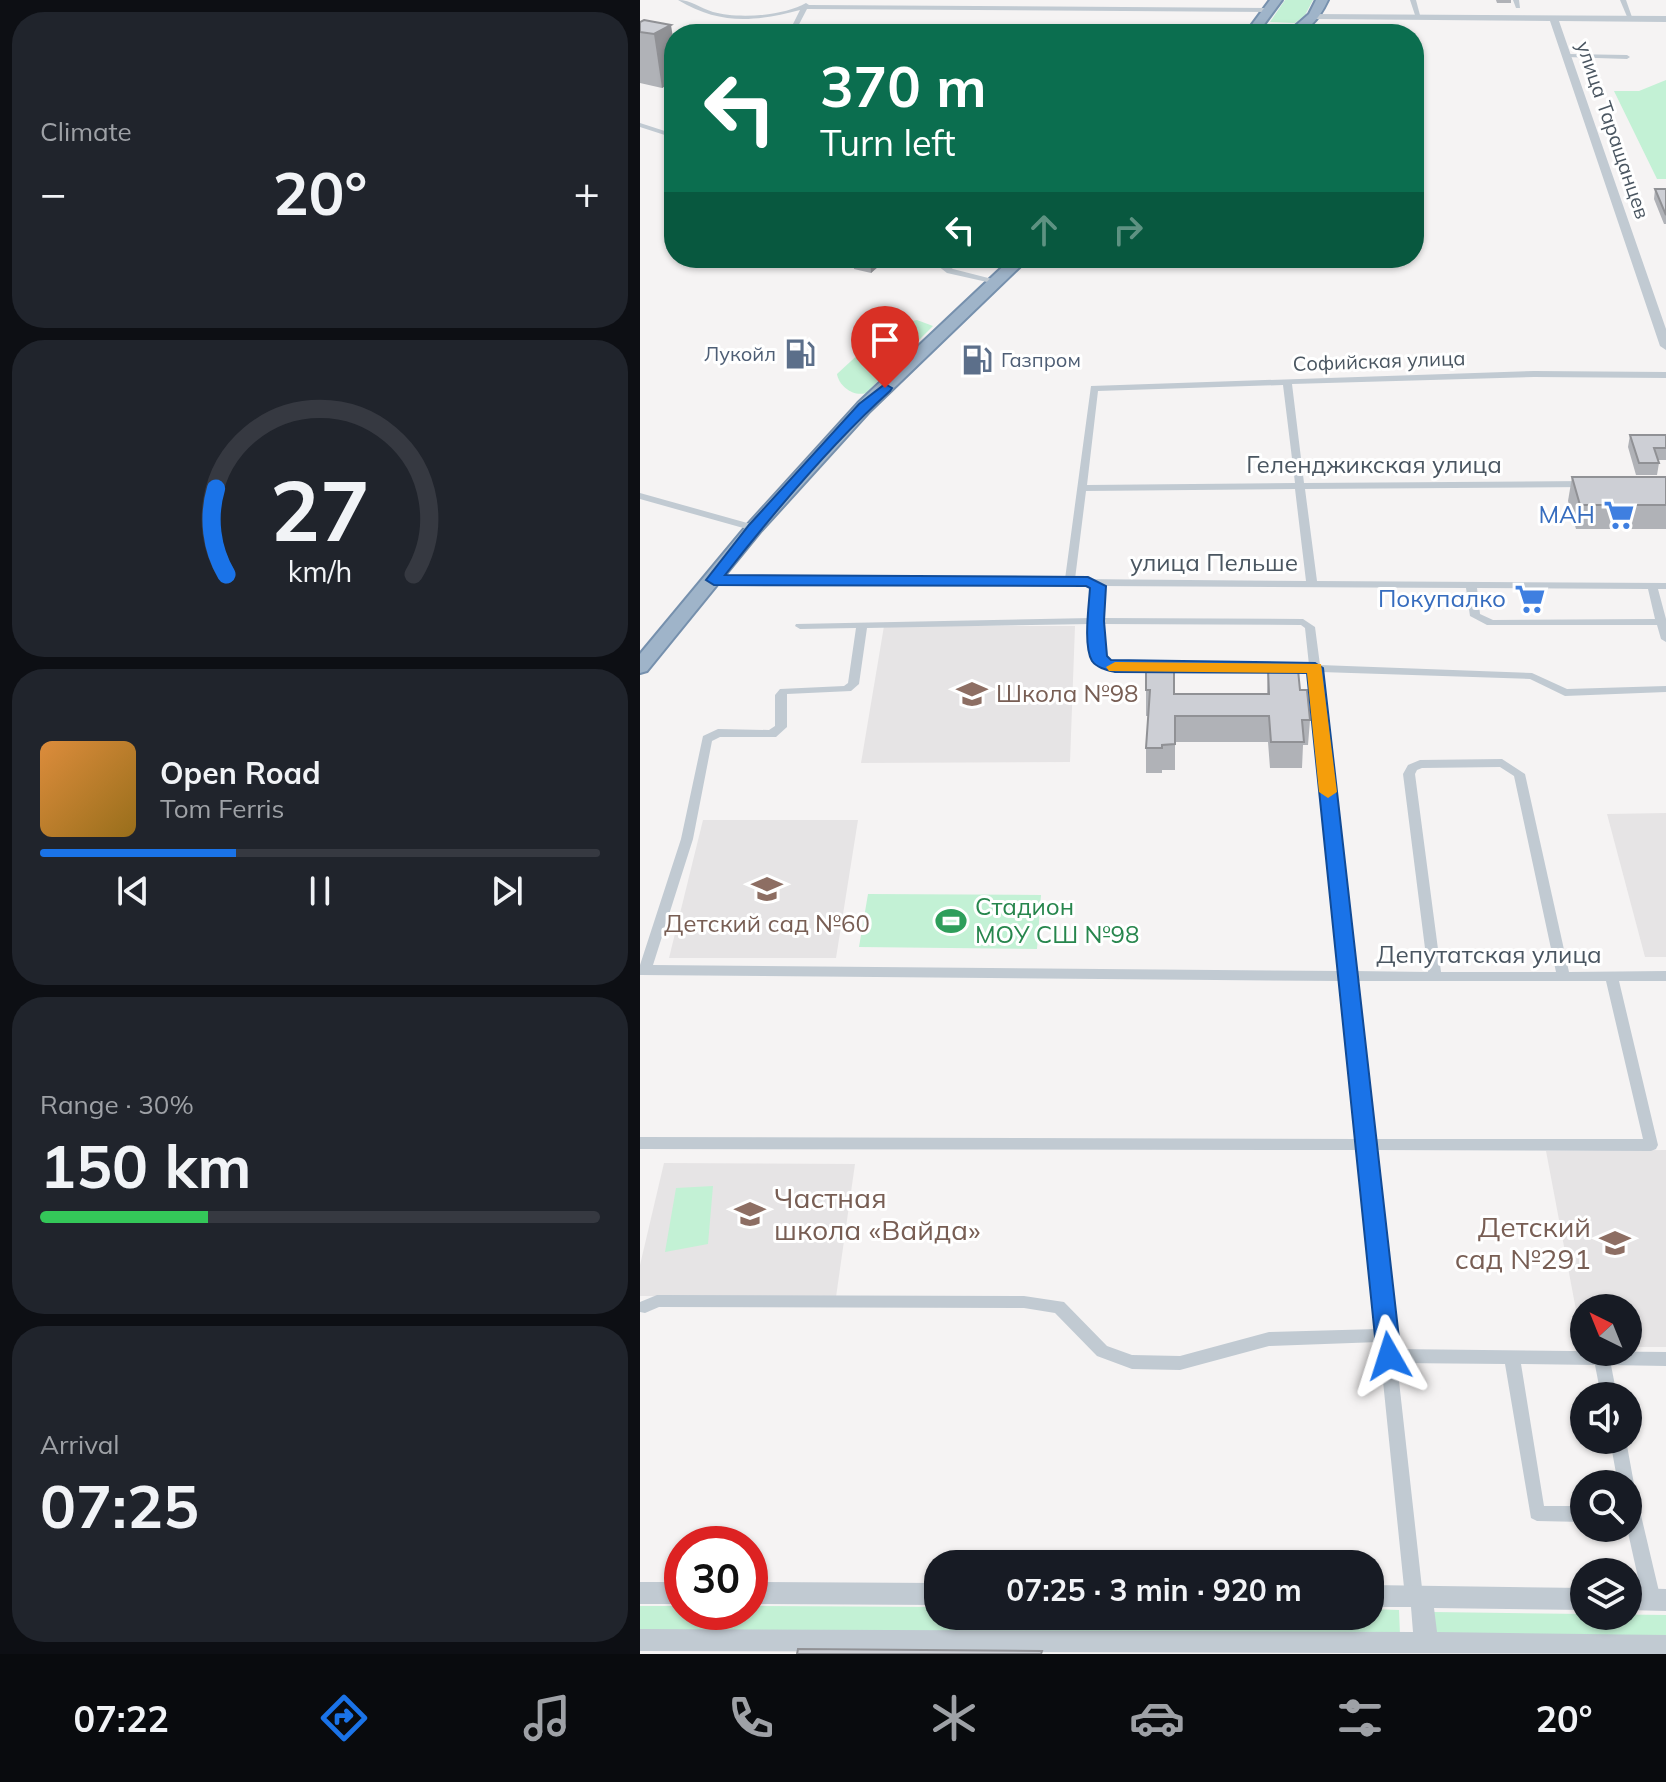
<!DOCTYPE html>
<meta charset="utf-8">
<style>
body{margin:0;font-family:Mulish,sans-serif;background:#20242c;color:#f1f3f6;height:100vh;display:flex;flex-direction:column;font-size:30px;white-space:nowrap}
*{box-sizing:border-box;margin:0}
p{font-size:26px;color:#9ea1a6}
.icon{flex:none;width:44px;height:44px;fill:none;stroke:currentColor;stroke-width:2;stroke-linecap:round;stroke-linejoin:round}
.map{position:relative;flex:1;overflow:hidden}
.details{display:flex;flex-direction:column;gap:12px;padding:12px;background:#0d0f14;width:640px}
.details>*{flex:none}
.top-card{position:absolute;left:24px;top:24px;width:760px;height:244px;border-radius:32px;box-shadow:0 2px 6px #0004;background:#0b6e4f;color:#fff;overflow:hidden}
.needle{width:52px;rotate:317deg}
.fabs{position:absolute;left:930px;top:1294px;display:grid;gap:16px}
.fabs a{display:grid;place-items:center;width:72px;height:72px;border-radius:50%;background:#171b24;box-shadow:0 2px 6px #0004;font-size:40px}
.speed{position:absolute;left:24px;top:1526px;display:flex;gap:16px;font-size:40px;font-weight:700;text-align:center}
.speed>*{display:grid;place-content:center;width:104px;height:104px;border-radius:50%;background:#171b24;box-shadow:0 2px 6px #0004;line-height:1}
.speed .limit{border:12px solid #d22;background:#fff;color:#111}
.pin{position:absolute;display:grid;place-items:center;width:68px;height:68px;color:#fff;margin:-82px -34px;border-radius:50% 50% 50% 0;rotate:-45deg;box-shadow:0 0 8px #0007}
.pin .icon{rotate:45deg}
.me{position:absolute;width:88px;margin:-44px;rotate:354deg;stroke-linejoin:round;filter:drop-shadow(0 0 6px #0008)}
.turn{display:flex;align-items:center;gap:28px;height:168px;padding:0 24px;font-size:36px}
.turn .icon{width:104px;height:104px;stroke-width:2.5}
.turn b{display:block;font-size:56px;line-height:68px}
.lanes{display:flex;align-items:center;height:76px;padding:0 24px;background:#0003;justify-content:center;gap:40px;direction:ltr}
.lanes .off{opacity:.35}
.big{font-size:60px;font-weight:700;line-height:1.1}
.details .card{flex:1;display:flex;flex-direction:column;justify-content:center;gap:12px;min-width:0;padding:0 28px;border-radius:32px;background:#20242c}
.details .dial{align-items:center;gap:0}
.dial svg{height:208px;overflow:visible;fill:none;stroke:#363941;stroke-width:7;stroke-linecap:round;text-anchor:middle}
.dial text{fill:#f1f3f6;stroke:none}
.song{display:flex;align-items:center;gap:24px}
.cover{width:96px;height:96px;border-radius:12px;background:linear-gradient(135deg,hsl(30 70% 55%),hsl(40 70% 35%))}
.played{height:8px;border-radius:4px;background:linear-gradient(90deg,#1a73e8 35%,#363941 35%)}
.keys{display:flex;justify-content:space-around;direction:ltr}
.heat{display:flex;justify-content:space-between;align-items:center;font-size:44px;direction:ltr}
.charge{height:12px;border-radius:6px;background:linear-gradient(90deg,#34c759 30%,#363941 0)}
.trip{position:absolute;left:284px;top:1550px;width:460px;height:80px;border-radius:32px;background:#171b24;box-shadow:0 2px 6px #0004;font-weight:700;line-height:80px;text-align:center}
.menu{display:flex;height:128px;justify-content:space-around;align-items:center;background:#090b0e;color:#9ea1a6}
.menu .icon{width:56px;height:56px}
.menu .current{color:#1a73e8}
.menu b{font-size:36px;color:#f1f3f6}
main{display:flex;flex:1;min-height:0}
.map>svg:first-child{display:block}
</style>
<main>
<section class="details">
<div class="card"><p>Climate</p>
<div class="heat"><a>−</a><b class="big">20°</b><a>+</a></div>
</div>
<div class="card dial"><svg viewBox="0 0 100 80">
<path d="M14 69A42 42 0 1 1 86 69"/>
<path d="M14 69A42 42 0 0 1 10 36" stroke="#1a73e8"/>
<text x="50" y="56" font-size="32" font-weight="700">27</text>
<text x="50" y="72" font-size="11">km/h</text>
</svg></div>
<div class="card">
<div class="song"><i class="cover"></i><div><b>Open Road</b><p>Tom Ferris</p></div></div>
<div class="played"></div>
<div class="keys"><svg class="icon" aria-label="previous" viewBox="0 0 24 24"><path d="M18 5L8 12l10 7zM5 5v14"/></svg><svg class="icon" aria-label="pause" viewBox="0 0 24 24"><path d="M8 5v14M16 5v14"/></svg><svg class="icon" aria-label="next" viewBox="0 0 24 24"><path d="M6 5l10 7-10 7zM19 5v14"/></svg></div>
</div>
<div class="card"><p>Range · 30%</p><b class="big">150 km</b><div class="charge"></div></div>
<div class="card"><p>Arrival</p><b class="big">07:25</b></div>
</section>
<div class="map">
<svg width="1026" height="1654" viewBox="0 0 1026 1654">
<rect width="100%" height="100%" fill="#f5f3f3"/>
<g fill="#e6e4e5">
<path d="M 244,626 L 435,626 L 430,762 L 221,763 Z"/>
<path d="M 1026,813 L 1026,957 L 1005,957 L 967,814 Z"/>
<path d="M 63,820 L 218,820 L 196,958 L 29,958 Z"/>
<path d="M 1026,1150 L 1026,1347 L 988,1347 L 988,1308 L 944,1308 L 943,1347 L 906,1151 Z"/>
<path d="M 24,1163 L 215,1164 L 196,1297 L 0,1296 L 0,1265 Z"/>
</g>
<g fill="#c3f1d5">
<path d="M 645,0 L 673,0 L 665,15 L 655,23 L 630,22 Z"/>
<path d="M 1026,80 L 1026,179 L 1017,179 L 974,91 L 999,91 Z"/>
<path d="M 277,320 L 293,326 L 226,393 C 213,397 199,386 197,374 L 249,326 Z"/>
<path d="M 228,894 L 401,895 L 397,949 L 219,947 Z"/>
<path d="M 73,1186 L 68,1244 L 25,1252 L 36,1188 Z"/>
<path d="M 0,1606 L 42,1606 L 42,1612 L 110,1612 L 110,1606 L 298,1607 L 298,1616 L 730,1616 L 730,1609 L 759,1610 L 760,1635 L 0,1631 Z"/>
<path d="M 793,1612 L 1026,1615 L 1026,1637 L 794,1635 Z"/>
</g>
<g fill="none" stroke-linecap="round" stroke-linejoin="round">
<g stroke="#7690ad" stroke-width="4">
<g id="trunk">
<path d="M 630,0 L 642,0 L 617,34 L 605,34 Z"/>
<path d="M 676,0 L 688,0 C 679,19 668,34 646,34 L 669,14 Z"/>
<path d="M 372,258 L 389,258 L 230,411 L 120,532 L 7,671 L 0,673 L 0,654 L 108,524 L 218,403 Z"/>
</g>
</g>
<g fill="#c1cad2" fill-rule="evenodd">
<path d="M 38,0 C 51,0 60,8 73,12 C 98,19 144,16 166,3 L 169,5 L 628,8 L 631,10 L 628,12 L 167,9 L 154,34 L 148,34 L 160,10 C 114,22 80,25 38,0 Z"/>
<path d="M 770,0 L 776,0 L 781,19 L 776,18 Z"/>
<path d="M 873,0 L 879,0 L 880,8 L 876,8 Z"/>
<path d="M 980,0 L 986,0 L 993,20 L 988,19 Z"/>
<path d="M 928,54 L 987,55 L 990,57 L 987,59 L 926,57 L 926,55 Z"/>
<path d="M 0,123 L 34,134 L 34,138 L 0,127 Z"/>
<path d="M 288,258 L 297,258 L 313,269 L 360,281 L 356,284 L 307,273 Z"/>
<path d="M 894,371 L 1026,372 L 1026,378 L 894,377 L 652,384 L 664,483 L 947,481 L 952,484 L 947,487 L 665,489 L 677,581 L 1026,583 L 1026,589 L 1018,589 L 1026,619 L 1026,642 L 1021,639 L 1017,625 L 847,625 L 830,616 L 826,588 L 463,586 L 461,618 L 663,619 L 675,627 L 680,665 L 892,673 L 927,689 L 1026,686 L 1026,692 L 925,696 L 890,679 L 681,672 L 714,971 L 788,972 L 763,774 L 768,765 L 780,760 L 862,759 L 885,774 L 929,972 L 1026,971 L 1026,981 L 979,981 L 1018,1145 L 1016,1149 L 1011,1151 L 733,1150 L 755,1349 L 1026,1352 L 1026,1366 L 971,1365 L 977,1396 L 961,1396 L 955,1365 L 881,1364 L 904,1506 L 944,1506 L 944,1522 L 897,1521 L 891,1518 L 865,1364 L 757,1363 L 783,1597 L 780,1603 L 774,1605 L 768,1603 L 765,1597 L 739,1342 L 629,1346 L 540,1370 L 492,1369 L 457,1356 L 415,1313 L 384,1308 L 19,1307 L 5,1313 L 0,1312 L 0,1302 L 17,1295 L 384,1296 L 424,1302 L 467,1346 L 492,1355 L 540,1356 L 629,1332 L 738,1329 L 719,1150 L 0,1149 L 0,1137 L 718,1139 L 702,981 L 0,975 L 0,965 L 41,839 L 63,736 L 78,729 L 129,730 L 135,726 L 135,695 L 140,689 L 204,686 L 208,683 L 216,628 L 160,629 L 155,626 L 156,624 L 451,618 L 452,586 L 74,583 L 70,582 L 69,580 L 70,578 L 425,579 L 451,386 ZM 643,385 L 655,483 L 447,485 L 458,391 ZM 655,489 L 666,581 L 435,579 L 446,491 ZM 837,588 L 1008,589 L 1015,619 L 853,620 L 840,614 ZM 451,624 L 454,658 L 475,670 L 670,671 L 701,971 L 13,965 L 53,839 L 72,741 L 80,737 L 136,737 L 147,727 L 147,694 L 211,691 L 219,684 L 227,628 ZM 462,624 L 661,625 L 665,628 L 669,665 L 477,664 L 464,656 ZM 860,767 L 874,776 L 916,972 L 801,972 L 775,774 L 777,770 L 782,768 ZM 715,981 L 966,981 L 1003,1139 L 732,1139 Z"/>
<path d="M 0,493 L 118,526 L 119,528 L 114,531 L 0,499 Z"/>
<path d="M 970,1440 L 986,1440 L 994,1484 L 992,1488 L 996,1494 L 1021,1600 L 1018,1606 L 1012,1608 L 1006,1606 L 1003,1600 L 987,1528 L 988,1484 L 978,1484 Z"/>
</g>
<g fill="#c1cad2" fill-rule="evenodd">
<path d="M 671,14 L 1026,16 L 1026,22 L 919,21 L 1026,329 L 1026,350 L 1020,346 L 910,21 L 674,19 L 670,16 Z"/>
<rect x="0" y="1582" width="42" height="22"/>
<path d="M 110,1582 L 298,1583 L 298,1605 L 110,1604 Z"/>
<path d="M 730,1585 L 944,1588 L 944,1610 L 794,1608 L 797,1632 L 1026,1635 L 1026,1654 L 0,1651 L 0,1629 L 773,1632 L 771,1607 L 730,1607 Z"/>
<path d="M 988,1588 L 1026,1589 L 1026,1611 L 988,1610 Z"/>
</g>
<use href="#trunk" fill="#9fb4c9" fill-rule="evenodd"/>
</g>
<g fill="#b0b2b7">
<path d="M 856,0 L 871,0 L 871,3 L 857,3 Z"/>
<path d="M 0,22 L 34,44 L 34,81 L 22,88 L 0,83 Z"/>
<path d="M 1015,189 L 1026,189 L 1026,224 L 1024,224 L 1014,199 Z"/>
<path d="M 213,258 L 248,258 L 231,273 L 214,269 Z"/>
<path d="M 990,435 L 1026,435 L 1026,460 L 1018,460 L 1019,463 L 1017,475 L 996,475 L 988,447 Z"/>
<path d="M 932,477 L 1026,477 L 1026,529 L 936,529 L 928,501 Z"/>
<path d="M 506,664 L 534,694 L 627,694 L 628,670 L 660,690 L 670,720 L 668,745 L 663,745 L 662,768 L 630,768 L 628,742 L 535,742 L 535,770 L 522,770 L 522,773 L 506,773 L 506,748 L 509,716 L 506,716 Z"/>
</g>
<g fill="#909195">
<path d="M 31,25 L 34,44 L 34,81 L 22,88 L 14,34 Z"/>
<path d="M 230,258 L 248,258 L 231,273 Z"/>
</g>
<g fill="#cdcfd5" stroke="#909195" stroke-width="2">
<path d="M 4,20 L 31,25 L 14,34 L 0,32 L 0,22 Z"/>
<path d="M 1015,189 L 1026,189 L 1026,215 Z"/>
<path d="M 990,435 L 1026,435 L 1026,448 L 1014,448 L 1019,463 L 999,463 Z"/>
<path d="M 932,477 L 1026,477 L 1026,505 L 940,505 Z"/>
<path d="M 506,664 L 534,664 L 534,694 L 629,694 L 628,670 L 658,670 L 660,690 L 667,690 L 670,720 L 662,720 L 664,742 L 631,742 L 629,716 L 535,716 L 535,744 L 522,745 L 522,748 L 506,748 L 510,690 L 506,690 Z"/>
<path d="M 158,1649 L 402,1651 L 401,1654 L 157,1654 Z"/>
</g>
<path fill="#1a73e8" stroke="#114b97" stroke-width="2" d="M 245,384 L 252,388 L 250,391 C 190,445 135,511 85,575 L 448,577 L 466,586 L 464,621 L 467,656 L 471,660 L 675,663 L 683,668 L 761,1356 L 757,1363 L 749,1366 L 740,1363 L 737,1356 L 667,673 L 475,672 C 467,670 457,668 452,661 C 443,646 449,605 450,588 L 446,586 L 74,585 L 66,580 L 109,525 L 219,404 Z"/>
<path fill="#f59e0b" d="M 475,662 L 681,664 L 697,792 L 688,798 L 679,792 L 667,673 L 469,671 L 466,667 Z"/>
<defs>
<g id="fuel-bare" transform="scale(2.4)"><path d="M-5.5-6h7V0h2V4h1.3V-2.5L3-4.5l.8-.8L6-3V5H2.5V1h-1V6h-7ZM-4.2-4.7v3.2H.2V-4.7Z" fill="#5c6f8a" stroke="#fff" stroke-width="2.5" paint-order="stroke"/></g>
<g id="supermarket-bare" transform="scale(2.4)"><path d="M-6-5.5h2.5l.6 2H6L4.5 2H-2.5L-4.4-4H-6ZM-1.5 3.2a1.3 1.3 0 1 0 .1 0ZM3 3.2a1.3 1.3 0 1 0 .1 0Z" fill="#3f7fe0" stroke="#fff" stroke-width="2.5" paint-order="stroke"/></g>
<g id="school-bare" transform="scale(2.4)"><path d="M0-5L7-2L0 1L-7-2ZM-4 1L0 2.5L4 1V4Q0 6-4 4Z" fill="#8d6e63" stroke="#fff" stroke-width="2.5" paint-order="stroke"/></g>
<g id="stadium-bare" transform="scale(2.4)"><path d="M0-5a6.5 5 0 1 0 0 10a6.5 5 0 1 0 0-10ZM-3.5-1.8h7v3.6h-7Z" fill="#2e9e5b" stroke="#fff" stroke-width="2.5" paint-order="stroke"/></g>
</defs>
<g fill-rule="evenodd">
<use href="#fuel-bare" x="160" y="354"/>
<use href="#fuel-bare" x="337" y="360"/>
<use href="#supermarket-bare" x="979" y="515"/>
<use href="#supermarket-bare" x="890" y="599"/>
<use href="#school-bare" x="332" y="694"/>
<use href="#school-bare" x="127" y="889"/>
<use href="#stadium-bare" x="311" y="921"/>
<use href="#school-bare" x="110" y="1214"/>
<use href="#school-bare" x="975" y="1243"/>
</g>
<g text-anchor="middle" stroke-width="6" stroke-linejoin="round" paint-order="stroke">
<g font-size="20" fill="#4a5661" stroke="#fff">
<text transform="translate(973 130) rotate(71)" y="7">улица Таращанцев</text>
<text transform="translate(739 361) rotate(-2)" y="7">Софийская улица</text>
</g>
<g font-size="20" fill="#4e5e75" stroke="#fff" text-anchor="end">
<text x="136" y="361">Лукойл</text>
<text x="361" y="367" text-anchor="start">Газпром</text>
</g>
<g font-size="24" fill="#4a5661" stroke="#fff">
<text x="734" y="473">Геленджикская улица</text>
<text x="574" y="571">улица Пельше</text>
<text x="849" y="963">Депутатская улица</text>
</g>
<g font-size="24" fill="#366cbe" stroke="#fff" text-anchor="end">
<text x="955" y="523">МАН</text>
<text x="866" y="607">Покупалко</text>
</g>
<g font-size="24" fill="#785e54" stroke="#fff" text-anchor="start">
<text x="356" y="702">Школа №98</text>
<text x="127" y="932" text-anchor="middle">Детский сад №60</text>
</g>
<g font-size="24" fill="#27864d" stroke="#fff" text-anchor="start">
<text x="335" y="915">Стадион<tspan x="335" dy="28">МОУ СШ №98</tspan></text>
</g>
<g font-size="28" fill="#785e54" stroke="#fff" text-anchor="start">
<text x="134" y="1208">Частная<tspan x="134" dy="32">школа «Вайда»</tspan></text>
<text x="951" y="1237" text-anchor="end">Детский<tspan x="951" dy="32">сад №291</tspan></text>
</g>
</g>
</svg>
<div class="fabs">
<a><svg class="needle" viewBox="-14 -14 28 28"><path d="M0-13l5 13h-10z" fill="#e53935"/><path d="M0 13l5-13h-10z" fill="#9ea1a6"/></svg></a>
<a><svg class="icon" aria-label="sound" viewBox="0 0 24 24"><path d="M4 9h4l5-4v14l-5-4H4zM17 9q2 3 0 6"/></svg></a>
<a><svg class="icon" aria-label="search" viewBox="0 0 24 24"><circle cx="10" cy="10" r="6"/><path d="M15 15l6 6"/></svg></a>
<a><svg class="icon" aria-label="layers" viewBox="0 0 24 24"><path d="M12 4l9 5-9 5-9-5zM3 14l9 5 9-5"/></svg></a>
</div>
<div class="speed"><div class="limit">30</div></div>
<div class="pin" style="left:245px;top:388px;background:#d93025"><svg class="icon" aria-label="arrive" viewBox="0 0 24 24"><path d="M6 21V4h12l-3 4 3 4H6"/></svg></div>
<svg class="me" style="left:749px;top:1356px" viewBox="-20 -20 40 40"><path d="M0-17L14 15 0 8-14 15z" fill="#1a73e8" stroke="#fff" stroke-width="4"/></svg>
<div class="trip">07:25 · 3 min · 920 m</div>
<div class="top-card">
<div class="turn"><svg class="icon" aria-label="left" viewBox="0 0 24 24"><path d="M17 20v-9H6M10 6l-5 5 5 5"/></svg><div><b>370 m</b>Turn left</div></div>
<div class="lanes"><svg class="icon" aria-label="left" viewBox="0 0 24 24"><path d="M17 20v-9H6M10 6l-5 5 5 5"/></svg><svg class="icon off" aria-label="ahead" viewBox="0 0 24 24"><path d="M12 20V5M6 11l6-6 6 6"/></svg><svg class="icon off" aria-label="right" viewBox="0 0 24 24"><path d="M7 20v-9h11M14 6l5 5-5 5"/></svg></div>
</div>
</div>
</main>
<nav class="menu">
<b>07:22</b>
<svg class="icon current" aria-label="directions" viewBox="0 0 24 24"><path d="M12 3l9 9-9 9-9-9zM9 14v-3h6M13 9l2 2-2 2"/></svg>
<svg class="icon" aria-label="music" viewBox="0 0 24 24"><path d="M9 18V5l10-2v13"/><circle cx="6" cy="18" r="3"/><circle cx="16" cy="16" r="3"/></svg>
<svg class="icon" aria-label="phone" viewBox="0 0 24 24"><path d="M5 4h4l2 5-3 2q2 4 5 5l2-3 5 2v4C11 20 4 13 5 4z"/></svg>
<svg class="icon" aria-label="climate" viewBox="0 0 24 24"><path d="M12 3v18M4 7l16 10M4 17L20 7"/></svg>
<svg class="icon" aria-label="car" viewBox="0 0 24 24"><path d="M5 17H2v-5l4-1 3-4h7l3 4 3 1v5h-3M9 17h6M6 11h13"/><circle cx="7" cy="17" r="2"/><circle cx="17" cy="17" r="2"/></svg>
<svg class="icon" aria-label="filters" viewBox="0 0 24 24"><path d="M4 7h16M4 17h16"/><circle cx="9" cy="7" r="2"/><circle cx="15" cy="17" r="2"/></svg>
<b>20°</b>
</nav>
